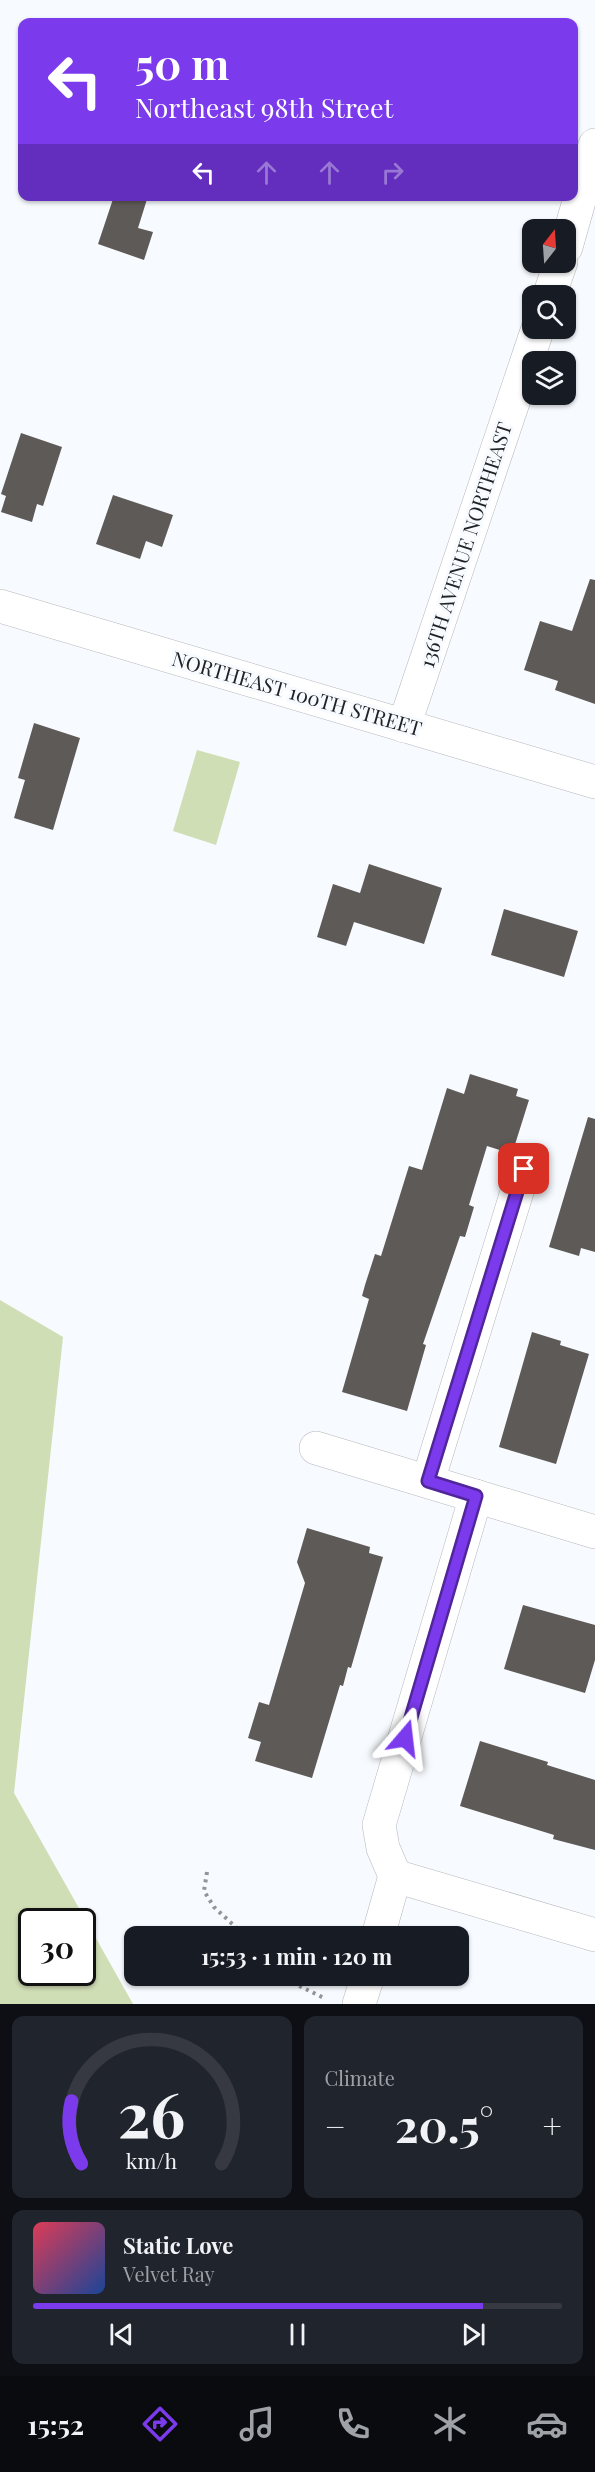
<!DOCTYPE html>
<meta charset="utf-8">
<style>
body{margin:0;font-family:"Playfair Display",serif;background:#20242c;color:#f1f3f6;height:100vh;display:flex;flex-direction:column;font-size:22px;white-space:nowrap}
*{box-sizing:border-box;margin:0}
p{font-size:20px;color:#9ea1a6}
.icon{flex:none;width:33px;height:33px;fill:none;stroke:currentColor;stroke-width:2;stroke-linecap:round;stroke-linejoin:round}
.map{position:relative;height:2004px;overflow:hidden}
.drawer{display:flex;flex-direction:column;gap:12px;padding:12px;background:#0d0f14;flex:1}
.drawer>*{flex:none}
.guide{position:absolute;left:18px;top:18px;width:560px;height:183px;border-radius:12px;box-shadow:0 2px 4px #0004;background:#7c3aed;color:#fff;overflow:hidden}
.needle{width:39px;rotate:17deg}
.buttons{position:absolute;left:522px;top:219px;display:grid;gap:12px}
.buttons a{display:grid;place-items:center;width:54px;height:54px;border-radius:12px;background:#171b24;box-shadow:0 2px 4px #0004;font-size:30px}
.speed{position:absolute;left:18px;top:1908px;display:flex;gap:12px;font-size:30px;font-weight:700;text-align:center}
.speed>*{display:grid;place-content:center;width:78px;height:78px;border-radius:50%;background:#171b24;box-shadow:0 2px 4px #0004;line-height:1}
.speed .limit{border:3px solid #111;border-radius:9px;background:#fff;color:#111}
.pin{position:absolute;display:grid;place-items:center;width:51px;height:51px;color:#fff;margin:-26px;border-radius:12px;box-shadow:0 3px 9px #0006}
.me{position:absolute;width:66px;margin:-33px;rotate:17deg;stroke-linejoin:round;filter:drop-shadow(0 0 4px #0008)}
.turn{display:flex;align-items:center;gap:21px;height:126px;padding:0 18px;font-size:27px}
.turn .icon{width:78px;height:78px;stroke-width:2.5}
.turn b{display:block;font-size:42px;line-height:51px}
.lanes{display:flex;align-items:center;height:57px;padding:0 18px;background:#0003;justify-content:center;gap:30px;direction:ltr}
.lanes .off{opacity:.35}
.big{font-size:45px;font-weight:700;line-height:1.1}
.drawer .tile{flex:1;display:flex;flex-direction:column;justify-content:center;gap:9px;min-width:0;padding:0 21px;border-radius:12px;background:#20242c}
.drawer .dial{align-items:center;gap:0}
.dial svg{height:156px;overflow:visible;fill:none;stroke:#363941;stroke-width:7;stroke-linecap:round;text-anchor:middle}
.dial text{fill:#f1f3f6;stroke:none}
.song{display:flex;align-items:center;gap:18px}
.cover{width:72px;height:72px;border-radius:9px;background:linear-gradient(135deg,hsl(350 70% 55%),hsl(220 70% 35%))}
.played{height:6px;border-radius:3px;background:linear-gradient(90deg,#7c3aed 85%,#363941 85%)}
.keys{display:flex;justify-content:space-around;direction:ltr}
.heat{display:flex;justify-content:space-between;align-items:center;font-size:33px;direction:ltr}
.drawer .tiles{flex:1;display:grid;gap:12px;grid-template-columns:1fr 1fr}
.tile:last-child{grid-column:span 2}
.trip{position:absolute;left:124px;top:1926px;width:345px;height:60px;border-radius:12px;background:#171b24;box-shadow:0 2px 4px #0004;font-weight:700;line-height:60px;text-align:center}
.tab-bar{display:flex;height:96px;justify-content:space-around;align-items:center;background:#090b0e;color:#9ea1a6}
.tab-bar .icon{width:42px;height:42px}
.tab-bar .active{color:#7c3aed}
.tab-bar b{font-size:27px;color:#f1f3f6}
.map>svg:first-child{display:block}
</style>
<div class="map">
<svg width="595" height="2004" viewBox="0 0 595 2004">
<rect width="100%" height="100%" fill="#f7fafe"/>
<g fill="#d0deb5" fill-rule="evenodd">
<path d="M 197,750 L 240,762 L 216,845 L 173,831 Z"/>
<path d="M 0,1300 L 63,1337 L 14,1793 L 133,2004 L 0,2004 ZM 32,1922 L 82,1922 L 82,1972 L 32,1972 Z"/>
</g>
<g fill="#5e5a58">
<path d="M 114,196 L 148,196 L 138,228 L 153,232 L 144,260 L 98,244 Z"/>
<path d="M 21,433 L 62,447 L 43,506 L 37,504 L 32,522 L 1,512 L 6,496 L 1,494 Z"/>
<path d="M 113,495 L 173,515 L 162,547 L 146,541 L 140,559 L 96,544 Z"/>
<path d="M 590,579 L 595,580 L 595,704 L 555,690 L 558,681 L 524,670 L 540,621 L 572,631 Z"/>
<path d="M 34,723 L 80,738 L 53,830 L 14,818 L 25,780 L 18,778 Z"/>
<path d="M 369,864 L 442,888 L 424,944 L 354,922 L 346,946 L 317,937 L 333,884 L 360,893 Z"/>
<path d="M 504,909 L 578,931 L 564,977 L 491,955 Z"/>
<path d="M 470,1074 L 518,1089 L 516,1096 L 529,1100 L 512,1154 L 487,1146 L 469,1205 L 474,1207 L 465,1237 L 460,1236 L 423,1344 L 426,1345 L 407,1411 L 342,1392 L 369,1299 L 362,1296 L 365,1285 L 375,1254 L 381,1256 L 409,1166 L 422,1170 L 447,1088 L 464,1094 Z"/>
<path d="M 588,1117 L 595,1119 L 595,1252 L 581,1248 L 579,1256 L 549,1247 Z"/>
<path d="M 532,1332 L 561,1341 L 560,1345 L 589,1354 L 556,1464 L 499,1447 Z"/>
<path d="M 307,1528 L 370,1547 L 369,1553 L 383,1557 L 351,1668 L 348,1667 L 343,1686 L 340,1685 L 312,1778 L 255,1761 L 261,1742 L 248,1738 L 259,1702 L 269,1705 L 305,1583 L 297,1562 Z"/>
<path d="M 523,1605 L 595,1625 L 595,1660 L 585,1693 L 504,1669 Z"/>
<path d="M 480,1741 L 548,1762 L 547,1765 L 595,1780 L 595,1850 L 553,1839 L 554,1835 L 460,1806 Z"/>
</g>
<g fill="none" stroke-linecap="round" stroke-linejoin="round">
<g stroke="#b6b8bc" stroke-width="34">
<g id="minor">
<path d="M 566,247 L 595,145"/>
<path d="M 549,296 L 561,262"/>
<path d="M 0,606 L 595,782"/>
<path d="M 404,726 L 538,328"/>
<path d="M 316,1448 L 595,1532"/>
<path d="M 428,1481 L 524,1169"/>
<path d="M 395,1876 L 595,1935"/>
<path d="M 378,1936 L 395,1876 L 383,1848 L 379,1825 L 476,1496"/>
<path d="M 359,2004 L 368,1976"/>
</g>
</g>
<g stroke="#929497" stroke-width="4" stroke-dasharray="3 4.5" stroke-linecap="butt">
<path d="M 207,1872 L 204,1891 L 214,1907 L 242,1933 L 242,1936"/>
<path d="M 279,1976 L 324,1998"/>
</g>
<use href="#minor" stroke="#fff" stroke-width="33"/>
</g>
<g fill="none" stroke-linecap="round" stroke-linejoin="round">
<g stroke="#51269a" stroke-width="15">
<path id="route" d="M 405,1738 L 476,1496 L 428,1481 L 524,1169"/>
</g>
<use href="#route" stroke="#7c3aed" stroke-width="10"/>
</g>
<g text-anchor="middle" stroke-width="6" stroke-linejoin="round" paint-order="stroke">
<g font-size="20" fill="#212223" stroke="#f7fafe">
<text transform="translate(466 545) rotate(-72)" y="7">136TH AVENUE NORTHEAST</text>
<text transform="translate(297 694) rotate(16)" y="7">NORTHEAST 100TH STREET</text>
</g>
</g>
</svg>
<div class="buttons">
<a><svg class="needle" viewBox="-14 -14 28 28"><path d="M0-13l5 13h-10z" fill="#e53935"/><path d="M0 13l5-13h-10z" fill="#9ea1a6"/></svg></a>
<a><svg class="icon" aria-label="search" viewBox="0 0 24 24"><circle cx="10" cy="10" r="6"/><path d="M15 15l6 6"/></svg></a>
<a><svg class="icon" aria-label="layers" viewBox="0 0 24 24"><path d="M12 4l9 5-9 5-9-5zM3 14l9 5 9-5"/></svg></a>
</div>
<div class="speed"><div class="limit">30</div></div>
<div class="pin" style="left:524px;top:1169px;background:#d93025"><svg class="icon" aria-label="arrive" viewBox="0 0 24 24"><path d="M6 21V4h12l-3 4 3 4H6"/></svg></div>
<svg class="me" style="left:405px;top:1738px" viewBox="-20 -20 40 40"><path d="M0-17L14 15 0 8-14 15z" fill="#7c3aed" stroke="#fff" stroke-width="4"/></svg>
<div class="trip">15:53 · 1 min · 120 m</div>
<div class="guide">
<div class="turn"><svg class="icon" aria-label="left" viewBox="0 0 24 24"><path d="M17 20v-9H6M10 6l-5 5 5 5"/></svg><div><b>50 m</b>Northeast 98th Street</div></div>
<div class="lanes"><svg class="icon" aria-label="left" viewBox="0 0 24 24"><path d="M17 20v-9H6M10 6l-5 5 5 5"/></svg><svg class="icon off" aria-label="ahead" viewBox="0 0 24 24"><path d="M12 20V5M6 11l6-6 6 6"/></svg><svg class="icon off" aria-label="ahead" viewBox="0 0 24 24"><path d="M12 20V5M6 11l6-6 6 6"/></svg><svg class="icon off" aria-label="right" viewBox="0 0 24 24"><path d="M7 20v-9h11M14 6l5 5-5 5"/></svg></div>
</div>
</div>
<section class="drawer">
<div class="tiles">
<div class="tile dial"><svg viewBox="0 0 100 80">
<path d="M14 69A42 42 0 1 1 86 69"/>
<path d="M14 69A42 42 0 0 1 9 37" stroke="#7c3aed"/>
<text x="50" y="56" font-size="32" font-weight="700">26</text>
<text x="50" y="72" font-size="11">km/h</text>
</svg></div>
<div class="tile"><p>Climate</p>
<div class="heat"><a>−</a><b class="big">20.5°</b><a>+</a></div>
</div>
<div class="tile">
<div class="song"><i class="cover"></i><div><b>Static Love</b><p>Velvet Ray</p></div></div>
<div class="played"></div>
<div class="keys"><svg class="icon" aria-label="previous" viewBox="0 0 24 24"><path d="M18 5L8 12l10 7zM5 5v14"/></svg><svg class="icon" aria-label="pause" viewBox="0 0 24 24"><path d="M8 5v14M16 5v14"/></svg><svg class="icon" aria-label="next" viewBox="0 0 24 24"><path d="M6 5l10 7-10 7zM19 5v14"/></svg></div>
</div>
</div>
</section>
<nav class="tab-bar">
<b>15:52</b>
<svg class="icon active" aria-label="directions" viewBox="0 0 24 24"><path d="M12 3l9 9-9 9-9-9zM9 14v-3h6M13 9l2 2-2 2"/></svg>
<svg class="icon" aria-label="music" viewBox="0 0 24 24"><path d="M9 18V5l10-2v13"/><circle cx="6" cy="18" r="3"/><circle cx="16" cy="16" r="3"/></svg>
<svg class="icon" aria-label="phone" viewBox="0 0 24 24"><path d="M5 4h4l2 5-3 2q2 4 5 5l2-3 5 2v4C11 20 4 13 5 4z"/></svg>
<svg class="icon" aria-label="climate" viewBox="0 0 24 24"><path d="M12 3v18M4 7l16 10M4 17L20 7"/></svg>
<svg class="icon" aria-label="car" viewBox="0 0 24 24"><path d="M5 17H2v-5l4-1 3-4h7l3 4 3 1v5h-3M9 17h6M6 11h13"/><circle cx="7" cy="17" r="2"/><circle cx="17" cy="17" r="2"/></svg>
</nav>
